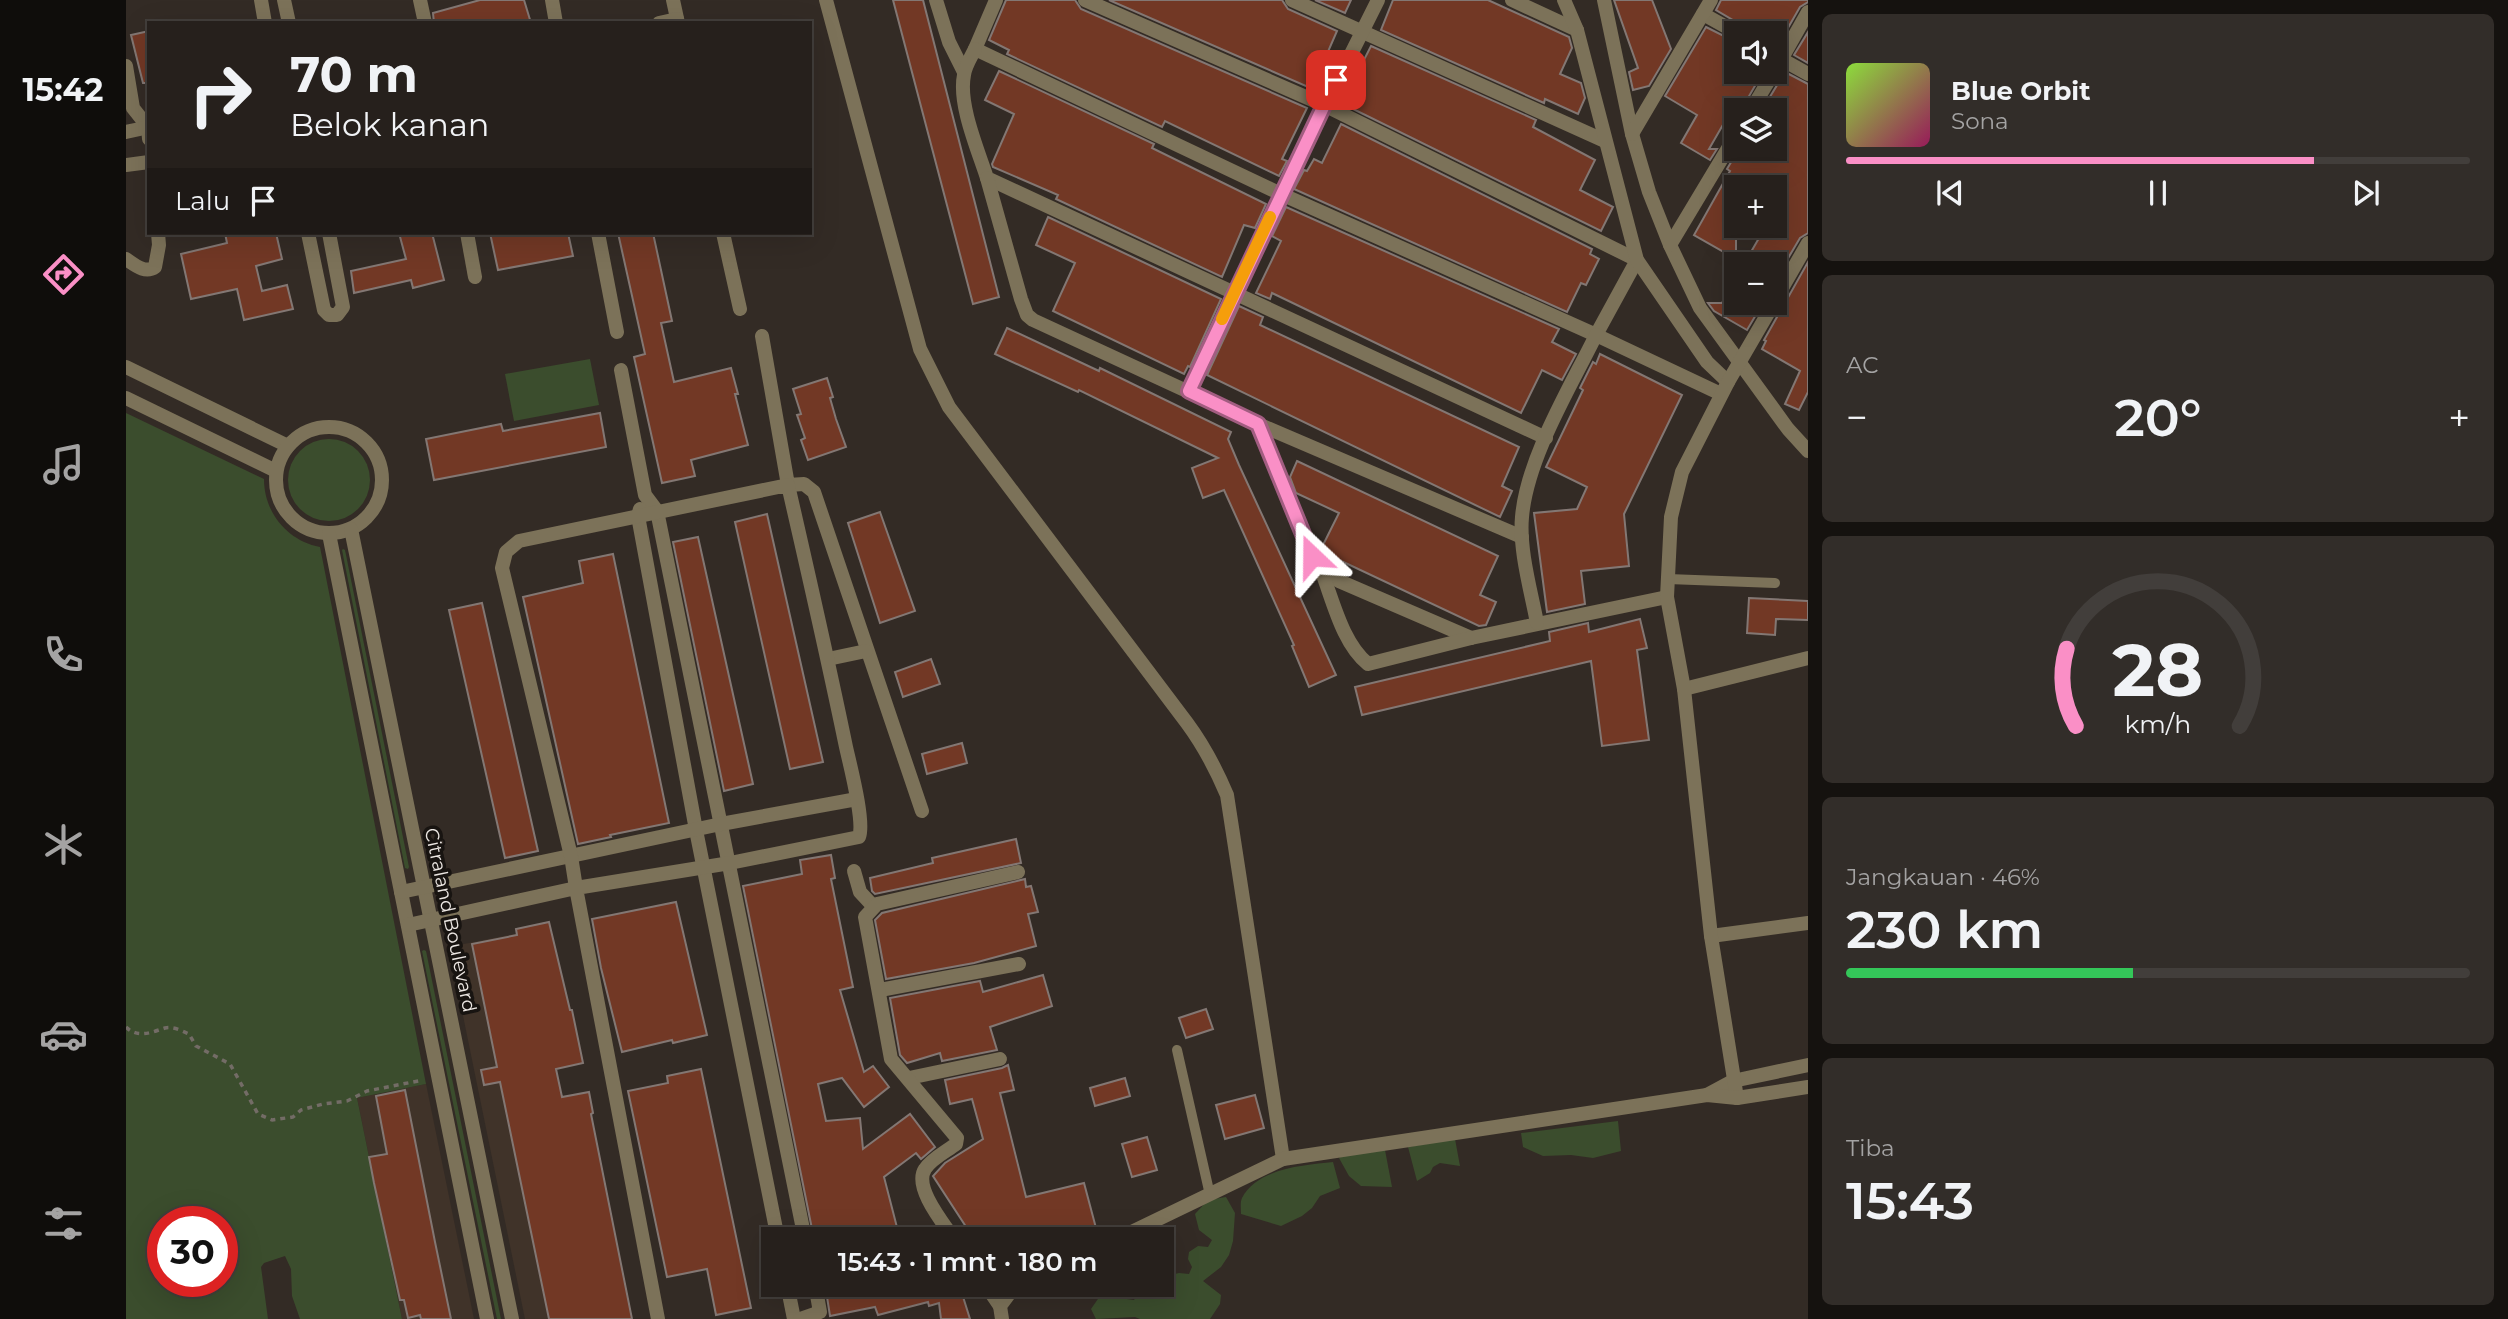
<!DOCTYPE html>
<html lang="id">
<meta charset="utf-8">
<style>
body{margin:0;font-family:Montserrat,sans-serif;background:#322d29;color:#f1f3f6;height:100vh;display:flex;flex-direction:column;font-size:26px;white-space:nowrap}
*{box-sizing:border-box;margin:0}
p{font-size:23px;color:#a4a3a3}
.icon{flex:none;width:38px;height:38px;fill:none;stroke:currentColor;stroke-width:2;stroke-linecap:round;stroke-linejoin:round}
.map{position:relative;flex:1;overflow:hidden}
.panel{display:flex;flex-direction:column;gap:14px;padding:14px;background:#15120f;width:700px}
.panel>*{flex:none}
.hud{position:absolute;left:21px;top:21px;width:665px;height:214px;border-radius:0px;box-shadow:0 7px 28px #0002,0 0 0 2px #423e3b;background:#26201c;color:#f1f3f6;overflow:hidden}
.fabs{position:absolute;left:1598px;top:21px;display:grid;gap:14px}
.fabs a{display:grid;place-items:center;width:63px;height:63px;border-radius:0px;background:#26201c;box-shadow:0 7px 28px #0002,0 0 0 2px #423e3b;font-size:35px}
.speed{position:absolute;left:21px;top:1206px;display:flex;gap:14px;font-size:35px;font-weight:700;text-align:center}
.speed>*{display:grid;place-content:center;width:91px;height:91px;border-radius:50%;background:#26201c;box-shadow:0 7px 28px #0002,0 0 0 2px #423e3b;line-height:1}
.speed .limit{border:10px solid #d22;background:#fff;color:#111}
.pin{position:absolute;display:grid;place-items:center;width:60px;height:60px;color:#fff;margin:-30px;border-radius:14px;box-shadow:0 4px 10px #0006}
.me{position:absolute;width:77px;margin:-38px;rotate:337deg;stroke-linejoin:round;filter:drop-shadow(0 0 5px #0008)}
.turn{display:flex;align-items:center;gap:24px;height:147px;padding:0 28px;font-size:32px}
.turn .icon{width:91px;height:91px;stroke-width:2.5}
.turn b{display:block;font-size:49px;line-height:60px}
.then{display:flex;align-items:center;height:66px;padding:0 28px;background:#0003;gap:14px;font-size:26px}
.big{font-size:52px;font-weight:600;line-height:1.1}
.panel .widget{flex:1;display:flex;flex-direction:column;justify-content:center;gap:10px;min-width:0;padding:0 24px;border-radius:10px;background:#322d29}
.panel .dial{align-items:center;gap:0}
.dial svg{height:182px;overflow:visible;fill:none;stroke:#423e3b;stroke-width:7;stroke-linecap:round;text-anchor:middle}
.dial text{fill:#f1f3f6;stroke:none}
.song{display:flex;align-items:center;gap:21px}
.cover{width:84px;height:84px;border-radius:10px;background:linear-gradient(135deg,hsl(90 70% 55%),hsl(330 70% 35%))}
.played{height:7px;border-radius:4px;background:linear-gradient(90deg,#fa8fc6 75%,#423e3b 75%)}
.keys{display:flex;justify-content:space-around;direction:ltr}
.heat{display:flex;justify-content:space-between;align-items:center;font-size:38px;direction:ltr}
.charge{height:10px;border-radius:5px;background:linear-gradient(90deg,#34c759 46%,#423e3b 0)}
.trip{position:absolute;left:635px;top:1227px;width:413px;height:70px;border-radius:0px;background:#26201c;box-shadow:0 7px 28px #0002,0 0 0 2px #423e3b;font-weight:600;line-height:70px;text-align:center}
main{display:flex;flex:1;min-height:0}
.tabs{display:flex;flex-direction:column;width:126px;justify-content:space-around;align-items:center;background:#0f0d0b;color:#a4a3a3}
.tabs .icon{width:49px;height:49px}
.tabs .current{color:#fa8fc6}
.tabs b{font-size:32px;color:#f1f3f6}
.map>svg:first-child{display:block}
</style>
<main>
<nav class="tabs">
<b>15:42</b>
<svg class="icon current" aria-label="directions" viewBox="0 0 24 24"><path d="M12 3l9 9-9 9-9-9zM9 14v-3h6M13 9l2 2-2 2"/></svg>
<svg class="icon" aria-label="music" viewBox="0 0 24 24"><path d="M9 18V5l10-2v13"/><circle cx="6" cy="18" r="3"/><circle cx="16" cy="16" r="3"/></svg>
<svg class="icon" aria-label="phone" viewBox="0 0 24 24"><path d="M5 4h4l2 5-3 2q2 4 5 5l2-3 5 2v4C11 20 4 13 5 4z"/></svg>
<svg class="icon" aria-label="climate" viewBox="0 0 24 24"><path d="M12 3v18M4 7l16 10M4 17L20 7"/></svg>
<svg class="icon" aria-label="car" viewBox="0 0 24 24"><path d="M5 17H2v-5l4-1 3-4h7l3 4 3 1v5h-3M9 17h6M6 11h13"/><circle cx="7" cy="17" r="2"/><circle cx="17" cy="17" r="2"/></svg>
<svg class="icon" aria-label="filters" viewBox="0 0 24 24"><path d="M4 7h16M4 17h16"/><circle cx="9" cy="7" r="2"/><circle cx="15" cy="17" r="2"/></svg>
</nav>
<div class="map">
<svg width="1682" height="1319" viewBox="0 0 1682 1319">
<rect width="100%" height="100%" fill="#332b25"/>
<g fill="#403329">
<path d="M 393,933 L 471,1319 L 399,1319 L 323,947 Z"/>
<path d="M 300,1084 L 348,1319 L 276,1319 L 231,1098 Z"/>
</g>
<g fill="#3b4d2d" fill-rule="evenodd">
<path d="M 464,359 L 473,405 L 388,421 L 379,374 Z"/>
<path d="M 0,413 L 138,479 C 138,513 162,541 194,547 L 300,1084 L 231,1098 L 276,1319 L 174,1319 L 166,1296 L 165,1269 L 159,1256 L 138,1263 L 135,1267 L 142,1319 L 0,1319 ZM 37,1222 L 96,1222 L 96,1281 L 37,1281 Z"/>
<circle cx="203" cy="480" r="41"/>
<path d="M 217,549 L 219,550 L 283,867 L 282,869 L 279,868 L 216,550 Z"/>
<path d="M 298,950 L 300,951 L 375,1319 L 371,1319 L 296,951 Z"/>
<path d="M 1492,1121 L 1495,1151 L 1467,1158 L 1445,1155 L 1417,1156 L 1397,1147 L 1395,1133 Z"/>
<path d="M 1329,1139 L 1334,1166 L 1314,1163 L 1307,1167 L 1304,1173 L 1291,1181 L 1282,1147 Z"/>
<path d="M 1259,1150 L 1266,1187 L 1235,1186 L 1223,1176 L 1213,1158 L 1216,1156 Z"/>
<path d="M 1207,1162 L 1214,1188 L 1194,1196 L 1186,1208 L 1176,1216 L 1155,1226 L 1115,1214 C 1115,1209 1114,1202 1116,1198 C 1131,1168 1179,1165 1207,1162 Z"/>
<path d="M 1100,1197 L 1109,1213 L 1107,1241 L 1103,1255 L 1095,1267 L 1077,1281 L 1095,1295 L 1094,1304 L 1084,1319 L 1014,1319 L 1009,1317 L 970,1319 L 965,1309 L 974,1296 L 990,1294 L 1001,1299 L 1008,1300 L 1018,1285 L 1036,1284 L 1036,1277 L 1053,1273 L 1063,1274 L 1066,1267 L 1062,1259 L 1063,1252 L 1072,1246 L 1082,1247 L 1086,1240 L 1073,1230 L 1069,1214 L 1082,1200 Z"/>
</g>
<g fill="#723825" stroke="#837773" stroke-width="2">
<path d="M 354,0 L 398,0 L 405,23 L 308,23 L 307,13 Z"/>
<path d="M 767,0 L 797,0 L 873,297 L 847,304 Z"/>
<path d="M 880,0 L 949,0 L 955,9 L 1181,108 L 1156,159 L 1161,161 L 1153,176 L 1039,121 L 1036,127 L 881,54 L 883,50 L 863,40 Z"/>
<path d="M 983,0 L 1156,0 L 1162,9 L 1211,31 L 1194,70 L 1198,72 L 1189,90 Z"/>
<path d="M 1189,0 L 1225,0 L 1219,13 Z"/>
<path d="M 1267,0 L 1362,0 L 1443,37 L 1446,48 L 1434,74 L 1455,83 L 1459,98 L 1452,114 L 1419,99 L 1418,103 L 1255,30 Z"/>
<path d="M 1488,0 L 1526,0 L 1545,49 L 1523,86 L 1507,90 L 1503,72 L 1512,68 Z"/>
<path d="M 1595,0 L 1682,0 L 1682,2 L 1674,7 L 1651,47 L 1648,47 L 1648,33 L 1629,33 L 1590,10 Z"/>
<path d="M 1580,27 L 1610,42 L 1610,72 L 1637,72 L 1615,110 L 1606,109 L 1583,149 L 1591,149 L 1584,160 L 1555,143 L 1571,115 L 1539,96 Z"/>
<path d="M 23,31 L 23,83 L 17,83 L 5,35 Z"/>
<path d="M 1682,32 L 1682,63 L 1668,55 Z"/>
<path d="M 1245,46 L 1410,120 L 1407,127 L 1469,160 L 1454,190 L 1487,207 L 1475,231 L 1223,107 L 1224,105 L 1217,101 Z"/>
<path d="M 873,71 L 1028,144 L 1026,148 L 1140,204 L 1129,228 L 1118,225 L 1096,277 L 930,199 L 932,195 L 867,167 L 866,164 L 888,114 L 859,100 Z"/>
<path d="M 1659,72 L 1682,84 L 1682,233 L 1674,238 L 1648,282 L 1648,264 L 1618,264 L 1640,226 L 1648,226 L 1648,187 L 1629,187 L 1610,176 L 1610,259 L 1568,235 L 1604,171 L 1601,169 L 1613,149 L 1648,149 L 1648,110 L 1636,110 Z"/>
<path d="M 1215,124 L 1466,249 L 1464,254 L 1473,259 L 1460,285 L 1455,283 L 1441,312 L 1168,189 L 1178,170 L 1181,171 L 1188,159 L 1196,163 Z"/>
<path d="M 1160,207 L 1433,329 L 1426,342 L 1450,354 L 1436,380 L 1416,370 L 1395,413 L 1146,293 L 1144,299 L 1130,293 L 1155,241 L 1146,236 Z"/>
<path d="M 922,217 L 1095,299 L 1064,367 L 1062,366 L 1058,374 L 927,311 L 949,263 L 910,245 Z"/>
<path d="M 99,233 L 150,233 L 156,259 L 130,266 L 136,291 L 161,285 L 167,309 L 118,320 L 111,289 L 65,299 L 55,254 L 101,243 Z"/>
<path d="M 273,233 L 306,233 L 318,280 L 287,288 L 285,280 L 228,293 L 225,271 L 280,259 Z"/>
<path d="M 364,233 L 442,233 L 447,256 L 372,270 Z"/>
<path d="M 492,233 L 527,233 L 546,321 L 535,323 L 548,382 L 605,368 L 612,394 L 609,394 L 622,445 L 565,460 L 569,476 L 536,483 L 508,357 L 519,354 Z"/>
<path d="M 1682,262 L 1682,392 L 1673,410 L 1659,404 L 1674,371 L 1636,349 L 1640,341 L 1638,340 Z"/>
<path d="M 1610,278 L 1610,303 L 1637,303 L 1621,330 L 1588,311 L 1582,303 L 1596,303 Z"/>
<path d="M 1113,306 L 1137,317 L 1134,325 L 1393,447 L 1376,486 L 1386,491 L 1374,517 L 1081,375 Z"/>
<path d="M 881,328 L 973,371 L 974,368 L 1105,432 L 1102,439 L 1113,465 L 1210,675 L 1183,687 L 1166,646 L 1168,645 L 1098,490 L 1077,498 L 1066,468 L 1092,458 L 953,390 L 952,392 L 869,354 Z"/>
<path d="M 1474,354 L 1556,395 L 1498,514 L 1503,566 L 1455,571 L 1459,604 L 1421,612 L 1408,513 L 1451,509 L 1461,487 L 1420,467 L 1457,390 L 1454,388 L 1467,362 L 1470,364 Z"/>
<path d="M 701,378 L 707,397 L 704,398 L 710,419 L 720,447 L 682,460 L 675,440 L 679,438 L 671,415 L 675,414 L 667,389 Z"/>
<path d="M 474,413 L 480,447 L 308,480 L 300,439 L 375,424 L 377,431 Z"/>
<path d="M 1171,461 L 1372,556 L 1354,595 L 1370,602 L 1360,625 L 1353,626 L 1194,551 L 1213,513 L 1170,493 L 1164,477 Z"/>
<path d="M 754,512 L 789,611 L 754,623 L 722,523 Z"/>
<path d="M 641,514 L 697,762 L 664,769 L 609,522 Z"/>
<path d="M 572,537 L 627,784 L 598,791 L 547,542 Z"/>
<path d="M 487,554 L 543,823 L 484,835 L 485,837 L 452,844 L 397,597 L 457,583 L 453,561 Z"/>
<path d="M 1623,598 L 1682,601 L 1682,620 L 1650,619 L 1649,635 L 1621,633 Z"/>
<path d="M 356,603 L 412,851 L 379,858 L 323,610 Z"/>
<path d="M 1514,619 L 1521,648 L 1511,650 L 1523,740 L 1476,746 L 1465,661 L 1236,715 L 1229,687 L 1424,641 L 1423,632 L 1462,623 L 1463,632 Z"/>
<path d="M 805,659 L 814,684 L 777,697 L 769,672 Z"/>
<path d="M 836,743 L 841,763 L 801,774 L 796,754 Z"/>
<path d="M 890,839 L 895,863 L 749,894 L 746,891 L 744,878 L 807,863 L 806,858 Z"/>
<path d="M 705,855 L 709,878 L 705,879 L 727,987 L 714,990 L 738,1072 L 747,1066 L 763,1087 L 738,1107 L 716,1078 L 692,1084 L 700,1121 L 734,1118 L 737,1149 L 784,1114 L 809,1147 L 795,1159 L 790,1153 L 758,1177 L 774,1239 L 688,1239 L 617,886 L 676,874 L 674,860 Z"/>
<path d="M 899,879 L 900,887 L 905,886 L 912,912 L 902,914 L 910,946 L 848,963 L 760,979 L 749,920 L 756,913 Z"/>
<path d="M 550,902 L 581,1035 L 547,1043 L 546,1040 L 496,1052 L 475,968 L 466,919 Z"/>
<path d="M 423,922 L 444,1010 L 446,1010 L 457,1063 L 430,1069 L 436,1097 L 463,1092 L 467,1113 L 465,1114 L 506,1319 L 423,1319 L 374,1082 L 358,1085 L 355,1070 L 371,1067 L 346,944 L 391,935 L 390,929 Z"/>
<path d="M 917,975 L 926,1006 L 864,1027 L 871,1050 L 816,1061 L 814,1053 L 781,1063 L 774,1055 L 764,998 L 854,981 L 857,992 Z"/>
<path d="M 1080,1009 L 1087,1029 L 1060,1038 L 1053,1018 Z"/>
<path d="M 882,1065 L 888,1090 L 874,1093 L 900,1197 L 958,1183 L 970,1228 L 937,1236 L 937,1239 L 848,1239 L 807,1176 L 819,1163 L 857,1139 L 846,1099 L 824,1104 L 819,1080 L 876,1068 Z"/>
<path d="M 575,1069 L 625,1308 L 590,1315 L 581,1269 L 541,1277 L 502,1091 L 542,1083 L 541,1076 Z"/>
<path d="M 999,1078 L 1004,1096 L 969,1106 L 964,1088 Z"/>
<path d="M 279,1090 L 309,1242 L 325,1319 L 295,1319 L 294,1315 L 282,1318 L 278,1300 L 274,1300 L 248,1183 L 243,1157 L 261,1154 L 250,1096 Z"/>
<path d="M 1129,1095 L 1138,1128 L 1099,1139 L 1090,1105 Z"/>
<path d="M 1021,1137 L 1031,1170 L 1006,1177 L 996,1144 Z"/>
<path d="M 699,1284 L 833,1284 L 844,1319 L 815,1319 L 813,1303 L 803,1306 L 802,1302 L 752,1315 L 749,1307 L 704,1316 Z"/>
</g>
<g fill="none" stroke-linecap="round" stroke-linejoin="round">
<path stroke="#736c66" stroke-width="3.5" stroke-dasharray="5 5" stroke-linecap="butt" d="M 0,1027 C 12,1039 26,1032 39,1028 C 47,1026 56,1031 63,1034 L 70,1046 L 104,1064 L 132,1114 L 146,1120 L 167,1117 L 175,1110 L 197,1104 L 221,1101 L 241,1091 L 297,1080"/>
<g stroke="#7c7259" stroke-width="10">
<path d="M 1542,579 L 1649,583"/>
<path d="M 1051,1050 L 1084,1195"/>
</g>
<g stroke="#7c7259" stroke-width="14">
<path d="M 135,0 L 139,23"/>
<path d="M 158,0 L 163,23"/>
<path d="M 294,0 L 299,23"/>
<path d="M 426,0 L 430,23"/>
<path d="M 547,0 L 552,23"/>
<path d="M 700,0 L 794,349 L 823,407 L 1061,723 C 1078,746 1090,769 1101,795 L 1157,1159"/>
<path d="M 810,0 L 823,42 L 838,72"/>
<path d="M 870,0 L 849,49 L 1155,194 L 1470,335 L 1511,260 L 1198,105 L 959,0"/>
<path d="M 1166,0 L 1479,141"/>
<path d="M 1386,0 L 1451,30"/>
<path d="M 1438,0 L 1451,30 L 1511,260 L 1581,362 L 1602,382"/>
<path d="M 1478,0 L 1506,134 L 1523,192 L 1544,245 L 1574,308 L 1662,429 L 1682,451"/>
<path d="M 1577,14 L 1611,33"/>
<path d="M 533,23 L 551,19"/>
<path d="M 849,49 C 845,57 839,66 838,75 C 832,104 852,150 861,178 L 1420,438"/>
<path d="M 1650,56 L 1682,74"/>
<path d="M 0,66 L 7,108 L 22,127 L 23,139"/>
<path d="M 1648,72 L 1682,12"/>
<path d="M 1625,110 L 1648,72"/>
<path d="M 0,132 L 23,127"/>
<path d="M 1506,134 L 1585,0"/>
<path d="M 0,165 L 23,162"/>
<path d="M 861,178 L 895,299 L 901,315 L 907,320 L 1132,424 L 1396,537"/>
<path d="M 182,233 L 198,310 L 203,315 L 211,315 L 217,307 L 203,233"/>
<path d="M 341,233 L 349,277"/>
<path d="M 472,233 L 491,332"/>
<path d="M 597,233 L 614,309"/>
<path d="M 1544,245 L 1610,135"/>
<path d="M 0,259 C 9,265 19,274 29,267 L 33,245 L 32,233"/>
<path d="M 1648,302 L 1682,243"/>
<path d="M 636,336 L 662,485 L 678,484 L 688,492 L 796,811"/>
<path d="M 0,367 L 162,446"/>
<path d="M 495,370 L 519,495 L 531,511 L 679,1239"/>
<path d="M 1063,391 L 1155,194 L 1252,0"/>
<path d="M 0,398 L 150,471"/>
<path d="M 1132,424 L 1186,556 L 1195,570 L 1213,581 L 1345,638"/>
<circle cx="203" cy="480" r="53"/>
<path d="M 514,509 L 512,516 L 570,830 L 652,1239"/>
<path d="M 225,529 L 386,1319"/>
<path d="M 203,534 L 361,1319"/>
<path d="M 1195,570 C 1207,600 1216,643 1242,664 L 1345,638 L 1541,597"/>
<path d="M 1411,623 C 1405,591 1393,550 1396,517 C 1401,458 1444,388 1470,335 L 1595,394"/>
<path d="M 702,659 L 740,651"/>
<path d="M 1558,689 L 1682,658"/>
<path d="M 728,871 L 734,892 L 747,906"/>
<path d="M 275,892 L 595,824 L 731,799"/>
<path d="M 282,925 L 450,888 L 604,863 L 733,837 C 739,822 724,765 720,747 C 702,660 682,572 662,485 L 393,541 L 380,552 L 376,568 L 445,856 L 450,888 L 532,1319"/>
<path d="M 1585,936 L 1682,923"/>
<path d="M 754,990 L 893,964"/>
<path d="M 783,1078 L 874,1059"/>
<path d="M 1581,1095 L 1607,1081 L 1682,1065"/>
<path d="M 1611,1098 L 1585,936 L 1558,689 L 1541,597 L 1545,517 L 1556,472 L 1602,382 L 1648,303"/>
<path d="M 828,1239 C 818,1224 787,1187 799,1169 C 805,1159 821,1151 830,1144 L 831,1138 L 765,1059 L 739,917 L 751,904 L 892,872"/>
<path d="M 991,1239 L 1157,1159 L 1581,1095 L 1611,1098 L 1682,1087"/>
<path d="M 661,1284 L 668,1319"/>
<path d="M 859,1284 L 874,1306"/>
<path d="M 674,1319 L 694,1312 L 689,1284"/>
<path d="M 876,1319 L 874,1306 L 883,1294 L 898,1284"/>
</g>
</g>
<g fill="none" stroke-linecap="round" stroke-linejoin="round">
<g stroke="#a25d81" stroke-width="18">
<path id="route" d="M 1186,556 L 1132,424 L 1063,391 L 1210,80"/>
</g>
<use href="#route" stroke="#fa8fc6" stroke-width="12"/>
<path stroke="#f59e0b" stroke-width="12" d="M 1096,319 L 1144,217"/>
</g>
<g text-anchor="middle" stroke-width="7" stroke-linejoin="round" paint-order="stroke">
<g font-size="19" fill="#ece7e3" stroke="#181411">
<text transform="translate(325 920) rotate(78)" y="7">Citraland Boulevard</text>
</g>
</g>
</svg>
<div class="fabs">
<a><svg class="icon" aria-label="sound" viewBox="0 0 24 24"><path d="M4 9h4l5-4v14l-5-4H4zM17 9q2 3 0 6"/></svg></a>
<a><svg class="icon" aria-label="layers" viewBox="0 0 24 24"><path d="M12 4l9 5-9 5-9-5zM3 14l9 5 9-5"/></svg></a>
<a>+</a>
<a>−</a>
</div>
<div class="speed"><div class="limit">30</div></div>
<div class="pin" style="left:1210px;top:80px;background:#d93025"><svg class="icon" aria-label="arrive" viewBox="0 0 24 24"><path d="M6 21V4h12l-3 4 3 4H6"/></svg></div>
<svg class="me" style="left:1186px;top:556px" viewBox="-20 -20 40 40"><path d="M0-17L14 15 0 8-14 15z" fill="#fa8fc6" stroke="#fff" stroke-width="4"/></svg>
<div class="trip">15:43 · 1 mnt · 180 m</div>
<div class="hud">
<div class="turn"><svg class="icon" aria-label="right" viewBox="0 0 24 24"><path d="M7 20v-9h11M14 6l5 5-5 5"/></svg><div><b>70 m</b>Belok kanan</div></div>
<div class="then">Lalu<svg class="icon" aria-label="arrive" viewBox="0 0 24 24"><path d="M6 21V4h12l-3 4 3 4H6"/></svg></div>
</div>
</div>
<section class="panel">
<div class="widget">
<div class="song"><i class="cover"></i><div><b>Blue Orbit</b><p>Sona</p></div></div>
<div class="played"></div>
<div class="keys"><svg class="icon" aria-label="previous" viewBox="0 0 24 24"><path d="M18 5L8 12l10 7zM5 5v14"/></svg><svg class="icon" aria-label="pause" viewBox="0 0 24 24"><path d="M8 5v14M16 5v14"/></svg><svg class="icon" aria-label="next" viewBox="0 0 24 24"><path d="M6 5l10 7-10 7zM19 5v14"/></svg></div>
</div>
<div class="widget"><p>AC</p>
<div class="heat"><a>−</a><b class="big">20°</b><a>+</a></div>
</div>
<div class="widget dial"><svg viewBox="0 0 100 80">
<path d="M14 69A42 42 0 1 1 86 69"/>
<path d="M14 69A42 42 0 0 1 10 35" stroke="#fa8fc6"/>
<text x="50" y="56" font-size="32" font-weight="700">28</text>
<text x="50" y="72" font-size="11">km/h</text>
</svg></div>
<div class="widget"><p>Jangkauan · 46%</p><b class="big">230 km</b><div class="charge"></div></div>
<div class="widget"><p>Tiba</p><b class="big">15:43</b></div>
</section>
</main>
